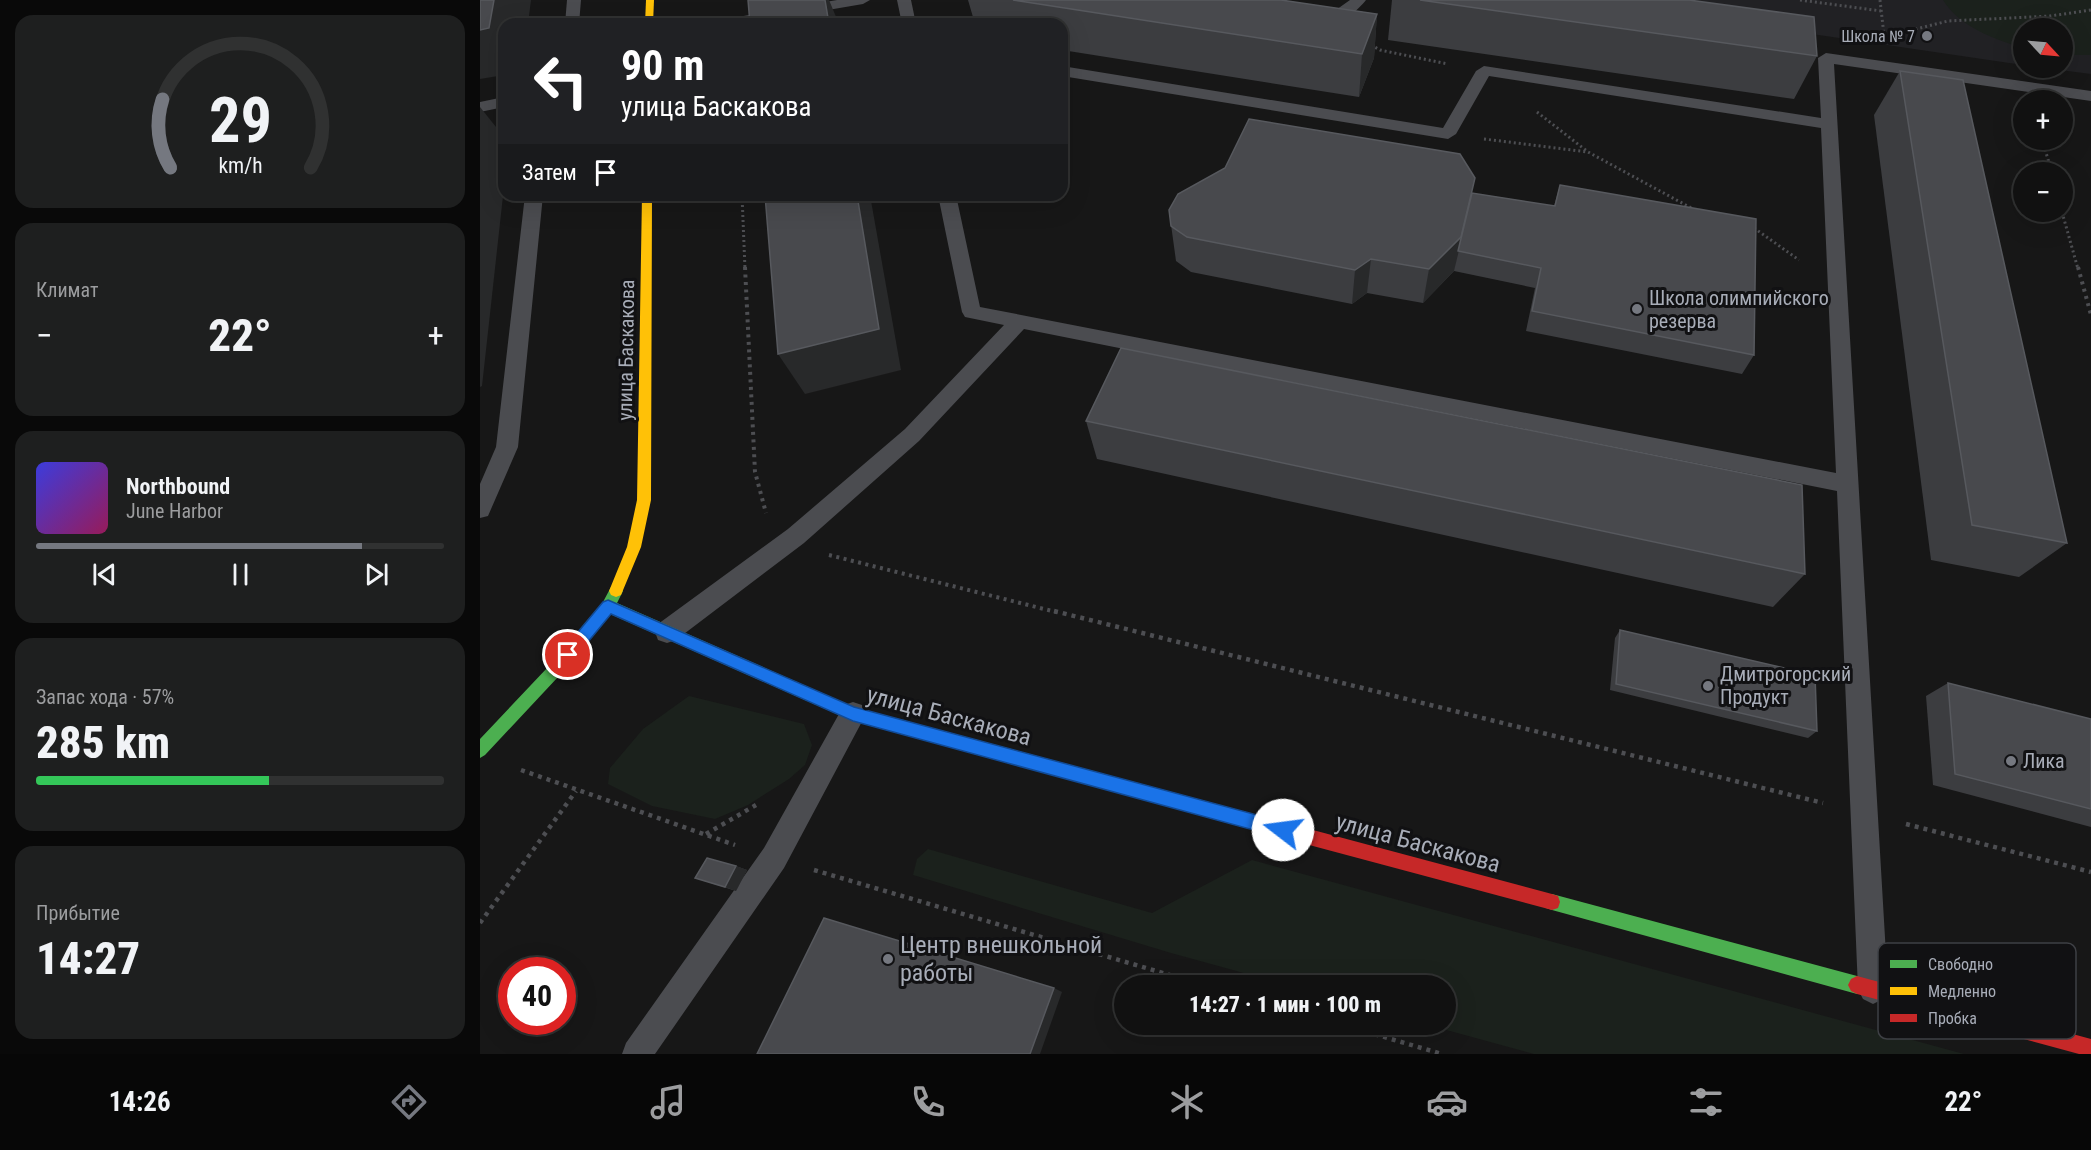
<!DOCTYPE html>
<html lang="ru">
<meta charset="utf-8">
<style>
body{margin:0;font-family:"Roboto Condensed",sans-serif;background:#1e1f1f;color:#f1f3f6;height:100vh;display:flex;flex-direction:column;font-size:22px;white-space:nowrap}
*{box-sizing:border-box;margin:0}
p{font-size:20px;color:#9c9d9f}
.icon{flex:none;width:33px;height:33px;fill:none;stroke:currentColor;stroke-width:2;stroke-linecap:round;stroke-linejoin:round}
.map{position:relative;flex:1;overflow:hidden}
.side{display:flex;flex-direction:column;gap:15px;padding:15px;background:#090909;width:480px}
.side>*{flex:none}
.hud{position:absolute;left:18px;top:18px;width:570px;height:183px;border-radius:18px;box-shadow:0 6px 24px #0002,0 0 0 2px #303131;background:#202124;color:#fff;overflow:hidden}
.needle{width:39px;rotate:116deg}
.buttons{position:absolute;left:1533px;top:18px;display:grid;gap:12px}
.buttons a{display:grid;place-items:center;width:60px;height:60px;border-radius:50%;background:#111;box-shadow:0 6px 24px #0002,0 0 0 2px #303131;font-size:30px}
.speed{position:absolute;left:18px;top:957px;display:flex;gap:12px;font-size:30px;font-weight:700;text-align:center}
.speed>*{display:grid;place-content:center;width:78px;height:78px;border-radius:50%;background:#111;box-shadow:0 6px 24px #0002,0 0 0 2px #303131;line-height:1}
.speed .limit{border:9px solid #d22;background:#fff;color:#111}
.pin{position:absolute;display:grid;place-items:center;width:51px;height:51px;color:#fff;margin:-26px;border:3px solid #fff;border-radius:50%;box-shadow:0 2px 6px #0007}
.me{position:absolute;width:66px;margin:-33px;rotate:285deg;stroke-linejoin:round;filter:drop-shadow(0 0 4px #0008)}
.turn{display:flex;align-items:center;gap:21px;height:126px;padding:0 24px;font-size:27px}
.turn .icon{width:78px;height:78px;stroke-width:2.5}
.turn b{display:block;font-size:42px;line-height:51px}
.then{display:flex;align-items:center;height:57px;padding:0 24px;background:#0003;gap:12px;font-size:22px}
.big{font-size:45px;font-weight:800;line-height:1.1}
.side .tile{flex:1;display:flex;flex-direction:column;justify-content:center;gap:9px;min-width:0;padding:0 21px;border-radius:18px;background:#1e1f1f}
.side .dial{align-items:center;gap:0}
.dial svg{height:156px;overflow:visible;fill:none;stroke:#303131;stroke-width:7;stroke-linecap:round;text-anchor:middle}
.dial text{fill:#f1f3f6;stroke:none}
.song{display:flex;align-items:center;gap:18px}
.cover{width:72px;height:72px;border-radius:9px;background:linear-gradient(135deg,hsl(240 70% 55%),hsl(330 70% 35%))}
.played{height:6px;border-radius:3px;background:linear-gradient(90deg,#757880 80%,#303131 80%)}
.keys{display:flex;justify-content:space-around;direction:ltr}
.heat{display:flex;justify-content:space-between;align-items:center;font-size:33px;direction:ltr}
.charge{height:9px;border-radius:4px;background:linear-gradient(90deg,#34c759 57%,#303131 0)}
.trip{position:absolute;left:634px;top:975px;width:342px;height:60px;border-radius:30px;background:#111;box-shadow:0 6px 24px #0002,0 0 0 2px #303131;font-weight:800;line-height:60px;text-align:center}
.tabs{display:flex;height:96px;justify-content:space-around;align-items:center;background:#070707;color:#9c9d9f}
.tabs .icon{width:42px;height:42px}
.tabs .selected{color:#757880}
.tabs b{font-size:27px;color:#f1f3f6}
main{display:flex;flex:1;min-height:0}
.map>svg:first-child{display:block}
</style>
<main>
<section class="side">
<div class="tile dial"><svg viewBox="0 0 100 80">
<path d="M14 69A42 42 0 1 1 86 69"/>
<path d="M14 69A42 42 0 0 1 10 34" stroke="#757880"/>
<text x="50" y="56" font-size="32" font-weight="700">29</text>
<text x="50" y="72" font-size="11">km/h</text>
</svg></div>
<div class="tile"><p>Климат</p>
<div class="heat"><a>−</a><b class="big">22°</b><a>+</a></div>
</div>
<div class="tile">
<div class="song"><i class="cover"></i><div><b>Northbound</b><p>June Harbor</p></div></div>
<div class="played"></div>
<div class="keys"><svg class="icon" aria-label="previous" viewBox="0 0 24 24"><path d="M18 5L8 12l10 7zM5 5v14"/></svg><svg class="icon" aria-label="pause" viewBox="0 0 24 24"><path d="M8 5v14M16 5v14"/></svg><svg class="icon" aria-label="next" viewBox="0 0 24 24"><path d="M6 5l10 7-10 7zM19 5v14"/></svg></div>
</div>
<div class="tile"><p>Запас хода · 57%</p><b class="big">285 km</b><div class="charge"></div></div>
<div class="tile"><p>Прибытие</p><b class="big">14:27</b></div>
</section>
<div class="map">
<svg width="1611" height="1054" viewBox="0 0 1611 1054">
<rect width="100%" height="100%" fill="#171717"/>
<path fill="#212124" d="M 1101,0 L 1611,0 L 1611,74 L 1564,68 L 1582,68 L 1582,28 L 1544,28 L 1543,65 Z"/>
<g fill="#1b211c">
<path d="M 1463,0 L 1611,0 L 1611,55 L 1583,55 L 1582,28 L 1544,28 L 1543,48 C 1514,39 1480,27 1463,0 Z"/>
<path d="M 209,696 L 324,724 L 332,745 L 325,765 L 309,779 L 268,805 L 235,819 L 172,806 L 128,784 L 130,768 L 163,729 Z"/>
<path d="M 448,849 L 672,913 L 772,860 L 1484,1054 L 1054,1054 L 948,1025 L 966,1024 L 966,986 L 807,985 L 691,953 L 433,875 L 437,859 Z"/>
</g>
<g fill="none" stroke-linecap="round" stroke-linejoin="round">
<g stroke="#4d4e52" stroke-width="3" stroke-dasharray="2 3" stroke-linecap="butt">
<path d="M 1320,0 L 1401,11"/>
<path d="M 1400,0 L 1404,35"/>
<path d="M 1416,34 L 1468,21 L 1570,16 L 1611,10"/>
<path d="M 891,45 L 900,50 L 968,64"/>
<path d="M 1057,112 L 1108,152"/>
<path d="M 1004,139 L 1108,152 L 1215,210"/>
<path d="M 1562,140 L 1572,172"/>
<path d="M 262,195 L 265,269"/>
<path d="M 1582,212 L 1598,269"/>
<path d="M 1274,228 L 1319,260"/>
</g>
<g stroke="#4d4e52" stroke-width="4" stroke-dasharray="3 4.5" stroke-linecap="butt">
<path d="M 265,267 L 275,472 L 286,513"/>
<path d="M 1598,267 L 1611,315"/>
<path d="M 349,555 L 580,613"/>
</g>
<g stroke="#4d4e52" stroke-width="4.5" stroke-dasharray="4 5" stroke-linecap="butt">
<path d="M 574,611 L 1343,803"/>
<path d="M 41,770 L 255,845"/>
<path d="M 1426,824 L 1611,872"/>
<path d="M 226,834 L 276,805"/>
<path d="M 334,870 L 727,986"/>
<path d="M 0,923 L 96,791"/>
<path d="M 860,1024 L 962,1054"/>
</g>
<g fill="#4b4c50" fill-rule="evenodd">
<path d="M 87,0 L 101,0 L 99,24 L 85,24 Z"/>
<path d="M 357,0 L 390,0 L 383,4 L 266,24 L 233,24 L 240,20 Z"/>
<path d="M 417,0 L 431,0 L 436,24 L 422,24 Z"/>
<path d="M 870,0 L 886,0 C 876,13 848,36 833,21 L 835,18 L 846,17 Z"/>
<path d="M 1346,53 L 1611,91 L 1611,101 L 1354,64 L 1408,989 L 1403,999 L 1393,1004 L 1383,999 L 1378,989 L 1357,491 L 544,329 L 439,441 L 324,543 L 196,640 L 187,643 L 178,640 L 175,632 L 178,624 L 308,529 L 425,429 L 524,325 L 485,317 L 482,312 L 458,195 L 476,195 L 500,307 L 1356,473 L 1341,128 L 1009,76 L 976,134 L 968,139 L 582,76 L 582,66 L 963,128 L 996,71 L 1004,66 L 1341,118 L 1338,58 Z"/>
<path d="M 24,97 L 24,107 L 0,112 L 0,102 Z"/>
<path d="M 45,195 L 63,195 L 38,447 L 8,516 L 0,518 L 0,484 L 16,447 Z"/>
<path d="M 373,702 L 382,705 L 386,714 L 304,868 L 175,1054 L 142,1054 L 146,1043 L 284,848 L 364,705 Z"/>
</g>
<g fill="#4caf50" fill-rule="evenodd">
<path d="M 136,585 L 141,587 L 143,591 L 137,603 L 374,707 L 453,729 L 456,734 L 453,739 L 448,741 L 368,719 L 130,614 L 78,677 L 5,755 L 0,758 L 0,739 L 68,667 L 123,602 L 131,587 Z"/>
<path d="M 1072,894 L 1377,976 L 1383,979 L 1386,985 L 1383,991 L 1377,994 L 1072,910 L 1066,908 L 1064,902 L 1066,896 Z"/>
</g>
<g fill="#ffc107" fill-rule="evenodd">
<path d="M 166,0 L 174,0 L 173,24 L 165,24 Z"/>
<path d="M 162,195 L 172,195 L 171,500 L 161,547 L 141,595 L 136,597 L 131,595 L 129,591 L 147,547 L 157,500 Z"/>
<path d="M 448,727 L 818,826 L 824,828 L 826,834 L 824,840 L 818,842 L 448,741 L 443,739 L 440,734 L 443,729 Z"/>
</g>
<g fill="#c62828" fill-rule="evenodd">
<path d="M 818,826 L 1072,894 L 1078,896 L 1080,902 L 1078,908 L 1072,910 L 818,842 L 812,840 L 810,834 L 812,828 Z"/>
<path d="M 1377,976 L 1611,1039 L 1611,1054 L 1599,1054 L 1377,994 L 1371,991 L 1368,985 L 1371,979 Z"/>
</g>
</g>
<g fill="#3c3d40">
<path d="M 488,0 L 801,0 L 897,14 L 894,58 L 879,97 L 582,50 L 582,24 L 495,24 Z"/>
<path d="M 912,0 L 1209,0 L 1337,56 L 1314,99 L 908,40 Z"/>
<path d="M 1420,71 L 1587,543 L 1539,577 L 1451,560 L 1394,115 Z"/>
<path d="M 1080,185 L 1274,355 L 1262,374 L 1046,331 L 1055,288 L 974,271 L 943,303 L 887,293 L 872,304 L 711,272 L 696,261 L 689,210 L 992,193 L 1074,206 Z"/>
<path d="M 606,421 L 1325,574 L 1293,607 L 617,459 Z"/>
<path d="M 1140,630 L 1337,731 L 1328,738 L 1130,690 L 1135,638 Z"/>
<path d="M 1468,683 L 1611,719 L 1611,827 L 1453,785 L 1446,696 Z"/>
<path d="M 256,866 L 267,870 L 256,891 L 215,878 Z"/>
</g>
<g fill="#28292a">
<path d="M 14,0 L 51,0 L 48,24 L 24,24 L 24,75 L 0,79 L 0,30 Z"/>
<path d="M 345,0 L 349,0 L 359,24 L 349,24 Z"/>
<path d="M 897,14 L 894,58 L 879,97 L 882,54 Z"/>
<path d="M 0,107 L 24,137 L 24,187 L 2,386 L 0,387 Z"/>
<path d="M 377,195 L 390,195 L 421,370 L 325,394 L 298,354 Z"/>
<path d="M 988,213 L 974,271 L 943,303 L 949,269 Z"/>
<path d="M 891,259 L 887,293 L 872,304 L 875,270 Z"/>
<path d="M 256,866 L 267,870 L 256,891 L 245,887 Z"/>
<path d="M 574,988 L 582,992 L 560,1054 L 550,1054 Z"/>
</g>
<g fill="#48494d" stroke="#57595e" stroke-width="1.5">
<path d="M 0,0 L 14,0 L 9,28 L 0,30 Z"/>
<path d="M 268,0 L 345,0 L 349,24 L 270,24 Z"/>
<path d="M 533,0 L 801,0 L 897,14 L 882,54 Z"/>
<path d="M 940,0 L 1209,0 L 1334,17 L 1337,56 Z"/>
<path d="M 1420,71 L 1483,80 L 1587,543 L 1492,525 Z"/>
<path d="M 769,119 L 980,154 L 995,178 L 981,237 L 949,269 L 891,259 L 875,270 L 707,237 L 691,226 L 689,210 L 698,194 L 745,168 Z"/>
<path d="M 1080,185 L 1276,219 L 1274,355 L 1052,311 L 1061,268 L 978,251 L 992,193 L 1075,206 Z"/>
<path d="M 285,195 L 377,195 L 399,329 L 298,354 Z"/>
<path d="M 641,348 L 1322,485 L 1325,574 L 606,421 Z"/>
<path d="M 1140,630 L 1335,675 L 1337,731 L 1136,684 Z"/>
<path d="M 1468,683 L 1611,719 L 1611,809 L 1475,774 Z"/>
<path d="M 227,858 L 256,866 L 245,887 L 215,878 Z"/>
<path d="M 344,918 L 574,988 L 550,1054 L 277,1054 Z"/>
</g>
<path fill="#1a73e8" stroke="#114b97" stroke-width="1.5" d="M 128,600 L 374,707 L 803,822 L 809,824 L 812,830 L 809,836 L 803,838 L 373,721 L 131,614 L 93,660 L 88,662 L 83,660 L 81,655 L 83,650 L 123,602 Z"/>
<g fill="#757880" stroke="#111113" stroke-width="2">
<circle cx="1447" cy="36" r="6"/>
<circle cx="1157" cy="309" r="6"/>
<circle cx="1228" cy="686" r="6"/>
<circle cx="1531" cy="761" r="6"/>
<circle cx="408" cy="959" r="6"/>
</g>
<g text-anchor="middle" stroke-width="6" stroke-linejoin="round" paint-order="stroke">
<g font-size="16" fill="#a8adb8" stroke="#111113" text-anchor="end">
<text x="1435" y="42">Школа № 7</text>
</g>
<g font-size="20" fill="#a8adb8" stroke="#111113" text-anchor="start">
<text x="1169" y="305">Школа олимпийского<tspan x="1169" dy="23">резерва</tspan></text>
<text x="1240" y="681">Дмитрогорский<tspan x="1240" dy="23">Продукт</tspan></text>
<text x="1543" y="768">Лика</text>
</g>
<g font-size="20" fill="#a8adb8" stroke="#111113">
<text transform="translate(146 350) rotate(-89)" y="7">улица Баскакова</text>
</g>
<g font-size="24" fill="#a8adb8" stroke="#111113">
<text transform="translate(469 716) rotate(15)" y="8">улица Баскакова</text>
<text transform="translate(938 843) rotate(15)" y="8">улица Баскакова</text>
</g>
<g font-size="24" fill="#a8adb8" stroke="#111113" text-anchor="start">
<text x="420" y="953">Центр внешкольной<tspan x="420" dy="28">работы</tspan></text>
</g>
</g>
<rect x="1398" y="943" width="198" height="96" rx="9" fill="#111113" stroke="#3e4045" stroke-width="1.5"/>
<rect x="1410" y="960" width="27" height="8" fill="#4caf50"/>
<rect x="1410" y="987" width="27" height="8" fill="#ffc107"/>
<rect x="1410" y="1014" width="27" height="8" fill="#c62828"/>
<g font-size="16" fill="#a8adb8">
<text x="1448" y="970">Свободно</text>
<text x="1448" y="997">Медленно</text>
<text x="1448" y="1024">Пробка</text>
</g>
</svg>
<div class="buttons">
<a><svg class="needle" viewBox="-14 -14 28 28"><path d="M0-13l5 13h-10z" fill="#e53935"/><path d="M0 13l5-13h-10z" fill="#9c9d9f"/></svg></a>
<a>+</a>
<a>−</a>
</div>
<div class="speed"><div class="limit">40</div></div>
<div class="pin" style="left:88px;top:655px;background:#d93025"><svg class="icon" aria-label="arrive" viewBox="0 0 24 24"><path d="M6 21V4h12l-3 4 3 4H6"/></svg></div>
<svg class="me" style="left:803px;top:830px" viewBox="-20 -20 40 40"><circle r="19" fill="#fff"/><path d="M0-13L10 11 0 6-10 11z" fill="#1a73e8"/></svg>
<div class="trip">14:27 · 1 мин · 100 m</div>
<div class="hud">
<div class="turn"><svg class="icon" aria-label="left" viewBox="0 0 24 24"><path d="M17 20v-9H6M10 6l-5 5 5 5"/></svg><div><b>90 m</b>улица Баскакова</div></div>
<div class="then">Затем<svg class="icon" aria-label="arrive" viewBox="0 0 24 24"><path d="M6 21V4h12l-3 4 3 4H6"/></svg></div>
</div>
</div>
</main>
<nav class="tabs">
<b>14:26</b>
<svg class="icon selected" aria-label="directions" viewBox="0 0 24 24"><path d="M12 3l9 9-9 9-9-9zM9 14v-3h6M13 9l2 2-2 2"/></svg>
<svg class="icon" aria-label="music" viewBox="0 0 24 24"><path d="M9 18V5l10-2v13"/><circle cx="6" cy="18" r="3"/><circle cx="16" cy="16" r="3"/></svg>
<svg class="icon" aria-label="phone" viewBox="0 0 24 24"><path d="M5 4h4l2 5-3 2q2 4 5 5l2-3 5 2v4C11 20 4 13 5 4z"/></svg>
<svg class="icon" aria-label="climate" viewBox="0 0 24 24"><path d="M12 3v18M4 7l16 10M4 17L20 7"/></svg>
<svg class="icon" aria-label="car" viewBox="0 0 24 24"><path d="M5 17H2v-5l4-1 3-4h7l3 4 3 1v5h-3M9 17h6M6 11h13"/><circle cx="7" cy="17" r="2"/><circle cx="17" cy="17" r="2"/></svg>
<svg class="icon" aria-label="filters" viewBox="0 0 24 24"><path d="M4 7h16M4 17h16"/><circle cx="9" cy="7" r="2"/><circle cx="15" cy="17" r="2"/></svg>
<b>22°</b>
</nav>
